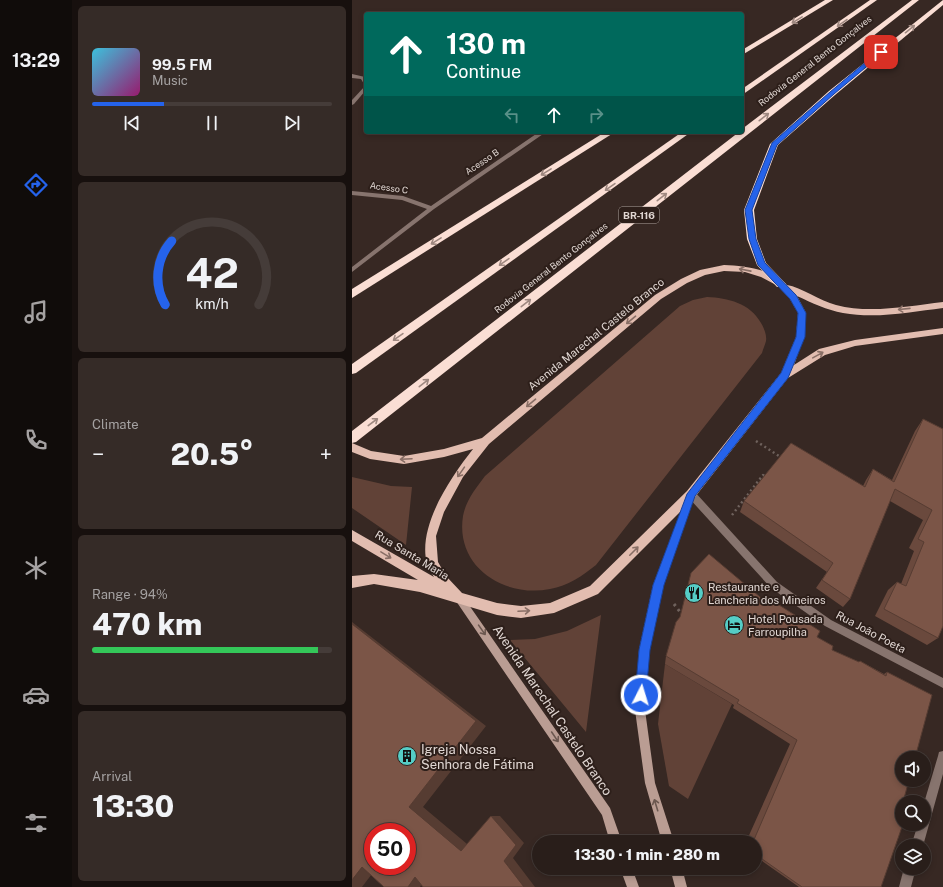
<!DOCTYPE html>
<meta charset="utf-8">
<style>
body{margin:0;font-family:"Public Sans",sans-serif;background:#352b27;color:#f1f3f6;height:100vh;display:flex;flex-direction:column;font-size:15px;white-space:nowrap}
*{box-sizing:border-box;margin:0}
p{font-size:13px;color:#a5a2a2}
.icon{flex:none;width:22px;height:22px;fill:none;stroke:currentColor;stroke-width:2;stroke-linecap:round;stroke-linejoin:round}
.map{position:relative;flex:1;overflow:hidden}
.panel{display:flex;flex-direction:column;gap:6px;padding:6px;background:#17100e;width:280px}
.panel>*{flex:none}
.hud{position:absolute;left:12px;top:12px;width:380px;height:122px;border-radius:4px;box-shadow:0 2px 6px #0003,0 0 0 1px #453c39;background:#00695c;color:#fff;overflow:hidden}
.fabs{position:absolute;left:543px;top:751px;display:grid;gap:8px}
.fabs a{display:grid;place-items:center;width:36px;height:36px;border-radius:50%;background:#291e1a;box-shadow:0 2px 6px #0003,0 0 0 1px #453c39;font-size:20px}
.speed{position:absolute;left:12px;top:823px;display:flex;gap:8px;font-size:20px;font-weight:700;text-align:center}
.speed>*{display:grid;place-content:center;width:52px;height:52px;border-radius:50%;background:#291e1a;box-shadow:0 2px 6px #0003,0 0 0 1px #453c39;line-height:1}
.speed .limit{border:6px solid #d22;background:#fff;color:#111}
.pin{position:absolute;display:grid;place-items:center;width:34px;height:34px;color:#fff;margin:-17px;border-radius:8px;box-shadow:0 2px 6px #0006}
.me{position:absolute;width:44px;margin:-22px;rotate:5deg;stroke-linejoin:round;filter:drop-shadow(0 0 3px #0008)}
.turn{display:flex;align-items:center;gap:14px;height:84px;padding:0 16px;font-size:18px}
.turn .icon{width:52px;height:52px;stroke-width:2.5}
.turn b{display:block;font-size:28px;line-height:34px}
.lanes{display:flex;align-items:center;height:38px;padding:0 16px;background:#0003;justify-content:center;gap:20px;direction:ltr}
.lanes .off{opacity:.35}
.big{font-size:30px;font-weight:800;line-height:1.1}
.panel .widget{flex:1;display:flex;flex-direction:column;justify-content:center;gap:6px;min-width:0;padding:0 14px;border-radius:6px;background:#352b27}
.panel .dial{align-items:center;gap:0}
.dial svg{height:104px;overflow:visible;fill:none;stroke:#453c39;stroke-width:7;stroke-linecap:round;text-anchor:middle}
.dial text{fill:#f1f3f6;stroke:none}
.song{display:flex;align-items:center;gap:12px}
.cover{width:48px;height:48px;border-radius:6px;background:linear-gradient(135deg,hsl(190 70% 55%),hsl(320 70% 35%))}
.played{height:4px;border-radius:2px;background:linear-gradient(90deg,#2563eb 30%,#453c39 30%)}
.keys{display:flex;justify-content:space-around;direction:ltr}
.heat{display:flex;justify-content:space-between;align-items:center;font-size:22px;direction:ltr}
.charge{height:6px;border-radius:3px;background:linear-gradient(90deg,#34c759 94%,#453c39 0)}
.trip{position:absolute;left:180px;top:835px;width:230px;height:40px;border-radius:20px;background:#291e1a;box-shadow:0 2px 6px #0003,0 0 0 1px #453c39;font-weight:800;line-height:40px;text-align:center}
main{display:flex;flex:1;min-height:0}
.tab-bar{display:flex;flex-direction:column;width:72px;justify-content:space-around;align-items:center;background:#100c0a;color:#a5a2a2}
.tab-bar .icon{width:28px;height:28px}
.tab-bar .active{color:#2563eb}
.tab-bar b{font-size:18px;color:#f1f3f6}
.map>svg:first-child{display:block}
</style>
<main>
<nav class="tab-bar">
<b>13:29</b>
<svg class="icon active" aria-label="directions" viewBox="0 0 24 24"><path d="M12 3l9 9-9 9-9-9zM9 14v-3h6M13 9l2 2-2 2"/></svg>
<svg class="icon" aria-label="music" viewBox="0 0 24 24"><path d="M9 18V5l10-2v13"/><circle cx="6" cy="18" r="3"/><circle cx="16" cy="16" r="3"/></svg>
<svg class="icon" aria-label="phone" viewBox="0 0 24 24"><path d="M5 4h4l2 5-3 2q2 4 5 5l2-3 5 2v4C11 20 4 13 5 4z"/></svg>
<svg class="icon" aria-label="climate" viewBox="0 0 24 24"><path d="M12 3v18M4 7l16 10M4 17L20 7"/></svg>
<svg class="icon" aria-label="car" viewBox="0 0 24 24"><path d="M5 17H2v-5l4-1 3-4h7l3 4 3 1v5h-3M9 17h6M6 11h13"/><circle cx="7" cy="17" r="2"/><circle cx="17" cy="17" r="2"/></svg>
<svg class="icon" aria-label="filters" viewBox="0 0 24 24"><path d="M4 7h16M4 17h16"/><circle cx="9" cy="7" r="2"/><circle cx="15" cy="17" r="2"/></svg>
</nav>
<section class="panel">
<div class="widget">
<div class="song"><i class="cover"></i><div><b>99.5 FM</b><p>Music</p></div></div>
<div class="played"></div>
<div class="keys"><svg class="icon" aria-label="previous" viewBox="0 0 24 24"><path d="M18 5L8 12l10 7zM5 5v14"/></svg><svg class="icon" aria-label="pause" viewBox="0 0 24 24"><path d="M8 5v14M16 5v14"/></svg><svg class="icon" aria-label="next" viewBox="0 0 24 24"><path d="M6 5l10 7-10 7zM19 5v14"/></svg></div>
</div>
<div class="widget dial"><svg viewBox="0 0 100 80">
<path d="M14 69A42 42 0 1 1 86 69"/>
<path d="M14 69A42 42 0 0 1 19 20" stroke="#2563eb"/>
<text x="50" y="56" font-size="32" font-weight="700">42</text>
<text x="50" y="72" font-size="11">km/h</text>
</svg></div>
<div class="widget"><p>Climate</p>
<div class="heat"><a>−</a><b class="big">20.5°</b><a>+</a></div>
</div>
<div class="widget"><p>Range · 94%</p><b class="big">470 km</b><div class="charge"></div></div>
<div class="widget"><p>Arrival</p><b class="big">13:30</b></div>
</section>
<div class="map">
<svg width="591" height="887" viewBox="0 0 591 887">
<rect width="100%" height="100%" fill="#372823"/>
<g fill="#614237">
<path d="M 355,297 C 376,298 398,303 409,323 C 412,328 415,335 414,341 C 413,345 411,349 410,353 L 244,565 C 230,576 216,586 198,589 C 152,598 103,567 111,516 C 114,500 124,488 133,476 L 328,306 L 341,300 Z"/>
<path d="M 0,477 L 39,486 L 60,487 L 54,545 L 0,508 Z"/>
<path d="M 249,615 L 234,732 L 158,640 L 183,639 L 215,631 Z"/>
<path d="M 313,664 L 380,704 L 336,799 L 317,786 L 306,724 Z"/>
</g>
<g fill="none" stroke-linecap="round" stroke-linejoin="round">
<g stroke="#6f625d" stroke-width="2.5" stroke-dasharray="2 3" stroke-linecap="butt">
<path d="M 404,441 L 430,458"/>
<path d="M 380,515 L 411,475 L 415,477"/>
</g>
<path stroke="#6f625d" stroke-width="3" stroke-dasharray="2.5 4" stroke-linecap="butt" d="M 322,604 L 331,616"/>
<g fill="#87746e" fill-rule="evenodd">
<path d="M 0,74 L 13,77 L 14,85 L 12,84 L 9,79 L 0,78 Z"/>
<path d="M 14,85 L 14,90 L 2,104 L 0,105 L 0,100 Z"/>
<path d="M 187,132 L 194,132 L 82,209 L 0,272 L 0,267 L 75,209 L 50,200 L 0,195 L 0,191 L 51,196 L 79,206 Z"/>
<path d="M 339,490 L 342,491 L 425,582 L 479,620 L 591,678 L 591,688 L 473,626 L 419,588 L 336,497 L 335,494 L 336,491 Z"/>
<path d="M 591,751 L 591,774 L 571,846 L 559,846 L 566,824 L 572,824 L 572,803 L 586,756 L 587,752 Z"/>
<path d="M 552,868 L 564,868 L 559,887 L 547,887 Z"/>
</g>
<g fill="#ba9d93" fill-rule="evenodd">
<path d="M 339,491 L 342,492 L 343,495 L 311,585 L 297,650 L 293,710 L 303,783 L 322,842 L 310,842 L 293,783 L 283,710 L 287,650 L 301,585 L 335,495 L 336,492 Z"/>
<path d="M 107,593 L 110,595 L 258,808 L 270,842 L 258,842 L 250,815 L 104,601 L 102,598 L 104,595 Z"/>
<path d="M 268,868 L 280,868 L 287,887 L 275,887 Z"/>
<path d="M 318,868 L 330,868 L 335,887 L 323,887 Z"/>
</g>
<path fill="#e2bdb0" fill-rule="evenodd" d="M 372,265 C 393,266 420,269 435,285 C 449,287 468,301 484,305 C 518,314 557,306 591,302 L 591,308 C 559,312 524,319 491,313 C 475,310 460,303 445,296 L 454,313 L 452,337 L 442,365 L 467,349 L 503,340 L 591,328 L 591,334 L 503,346 L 473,355 L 436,378 L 343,497 L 246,594 L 202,613 L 169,618 L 145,615 L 68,592 L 22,584 L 0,588 L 0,576 L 22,574 L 66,580 L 0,541 L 0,530 L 82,577 C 80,573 76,568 75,564 C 65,526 99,477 121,449 L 92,457 L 52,464 L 18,459 L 0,452 L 0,443 L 19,451 L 52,456 L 92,449 L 130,438 L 303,295 L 329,279 L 348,270 ZM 372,271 L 393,272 L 409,277 L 426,286 L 438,299 L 446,313 L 444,337 L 429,373 L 335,491 L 238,586 L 198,603 L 169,606 L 145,603 L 110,593 L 94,576 L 86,562 L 84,536 L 92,512 L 111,477 L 137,444 L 309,299 L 335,283 L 353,275 Z"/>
<g fill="#faded4" fill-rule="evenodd">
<path d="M 473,0 L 481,0 L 390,55 L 390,50 Z"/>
<path d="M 518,0 L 525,0 L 390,95 L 390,89 Z"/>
<path d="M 560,0 L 567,0 L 4,442 L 0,443 L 0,431 L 387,132 L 390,132 L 390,129 Z"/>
<path d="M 591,0 L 591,5 L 483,95 L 426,145 L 402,210 L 405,239 L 414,263 L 434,284 L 433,287 L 425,287 L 405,265 L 395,239 L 392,210 L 418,144 L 477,91 Z"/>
<path d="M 253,132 L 263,132 L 0,298 L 0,289 Z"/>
<path d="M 330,132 L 339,132 L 4,373 L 0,374 L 0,364 Z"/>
</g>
</g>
<g fill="#6a493d">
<path d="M 571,419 L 591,429 L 591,428 L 591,626 L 586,638 L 575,645 L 523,616 L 536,590 L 545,582 L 549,584 L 562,551 L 557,548 L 571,520 L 538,501 L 498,599 L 491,607 L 464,588 L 475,572 L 388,512 L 392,501 L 511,486 L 514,480 L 521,469 L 540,480 L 563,431 Z"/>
<path d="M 414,602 L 465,637 L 480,650 L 507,662 L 508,661 L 532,674 L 535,672 L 551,802 L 529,887 L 447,887 L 403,856 L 403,842 L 394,842 L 438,744 L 381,708 L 382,705 L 313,664 L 314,656 Z"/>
</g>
<g fill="#563c32">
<path d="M 0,622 L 134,726 L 71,807 L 121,849 L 109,851 L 57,807 L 0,624 Z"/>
<path d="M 139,816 L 148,816 L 172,843 L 161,858 L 183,887 L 172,887 L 152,861 Z"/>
<path d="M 26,866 L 10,887 L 0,887 L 0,880 L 10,867 Z"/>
<path d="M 77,873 L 68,887 L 56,887 L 63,877 Z"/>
</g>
<g fill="#7b5547" stroke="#563c32" fill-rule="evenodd">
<path d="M 571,419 L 591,429 L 591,626 L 586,638 L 532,609 L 545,582 L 554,586 L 572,542 L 566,539 L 580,510 L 543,489 L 498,599 L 470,580 L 481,563 L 392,501 L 439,443 L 513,487 L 521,469 L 542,482 Z"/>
<path d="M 357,554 L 414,602 L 416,598 L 468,631 L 465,637 L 481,646 L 480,650 L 507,662 L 508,661 L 534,676 L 535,672 L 580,695 L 563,758 L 550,758 L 550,780 L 557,780 L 551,802 L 550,802 L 550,806 L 547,816 L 550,818 L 550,824 L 551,824 L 529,887 L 450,887 L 403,854 L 403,842 L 401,842 L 445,740 L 385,703 L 387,700 L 314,656 L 324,622 L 328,617 L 339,573 Z"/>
<path d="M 0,624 L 124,721 L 57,807 L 109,851 L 139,816 L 164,845 L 152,861 L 172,887 L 71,887 L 63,877 L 56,887 L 32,887 L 10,867 L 0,880 ZM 21,832 L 55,832 L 55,866 L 21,866 Z"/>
</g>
<defs><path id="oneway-shaft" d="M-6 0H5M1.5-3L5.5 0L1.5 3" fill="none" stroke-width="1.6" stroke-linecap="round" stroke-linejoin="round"/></defs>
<g stroke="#9e8880">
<use href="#oneway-shaft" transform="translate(445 20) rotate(149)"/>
<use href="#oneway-shaft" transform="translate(490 23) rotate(145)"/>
<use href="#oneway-shaft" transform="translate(558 29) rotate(-39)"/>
<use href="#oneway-shaft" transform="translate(412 117) rotate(-38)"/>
<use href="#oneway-shaft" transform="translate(194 172) rotate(148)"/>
<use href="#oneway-shaft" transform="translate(258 187) rotate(145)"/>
<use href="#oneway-shaft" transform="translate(310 197) rotate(-38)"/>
<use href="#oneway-shaft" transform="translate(84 241) rotate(148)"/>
<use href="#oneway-shaft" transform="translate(152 262) rotate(145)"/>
<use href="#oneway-shaft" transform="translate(174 303) rotate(-38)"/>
<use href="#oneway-shaft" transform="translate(46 337) rotate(145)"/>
<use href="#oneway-shaft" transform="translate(72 383) rotate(-38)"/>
<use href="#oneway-shaft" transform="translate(21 422) rotate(-37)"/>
</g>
<g stroke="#886e65">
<use href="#oneway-shaft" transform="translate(393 270) rotate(-169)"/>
<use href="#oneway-shaft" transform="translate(552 309) rotate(174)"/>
<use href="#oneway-shaft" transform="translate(279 320) rotate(140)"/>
<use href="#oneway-shaft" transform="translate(466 355) rotate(-29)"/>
<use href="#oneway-shaft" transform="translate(179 403) rotate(140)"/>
<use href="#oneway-shaft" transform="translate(54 459) rotate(177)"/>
<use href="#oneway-shaft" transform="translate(109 472) rotate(125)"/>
<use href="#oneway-shaft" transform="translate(282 551) rotate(-45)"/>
<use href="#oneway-shaft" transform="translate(34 555) rotate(31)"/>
<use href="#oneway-shaft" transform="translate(172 611) rotate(-3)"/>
</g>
<g stroke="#6c5850">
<use href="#oneway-shaft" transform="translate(130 630) rotate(55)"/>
<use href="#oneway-shaft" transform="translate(203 737) rotate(56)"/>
<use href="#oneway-shaft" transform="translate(304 805) rotate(-107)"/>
</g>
<path fill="#2563eb" stroke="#184099" d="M 527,51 L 532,52 L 482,94 L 425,145 L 400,210 L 404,239 L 413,263 L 444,295 L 454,313 L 453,337 L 436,378 L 343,496 L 312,585 L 298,650 L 294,695 L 293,699 L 289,700 L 285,699 L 283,695 L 287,650 L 301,585 L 335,494 L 429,373 L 444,337 L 446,313 L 438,299 L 406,265 L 397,239 L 393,210 L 420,143 L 478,92 Z"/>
<defs>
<g id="restaurant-disc" transform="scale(1)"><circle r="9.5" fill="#55cdc6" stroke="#2d1f1a"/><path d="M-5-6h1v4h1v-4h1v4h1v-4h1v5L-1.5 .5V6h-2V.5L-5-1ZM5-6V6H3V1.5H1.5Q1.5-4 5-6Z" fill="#111"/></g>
<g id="hotel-disc" transform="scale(1)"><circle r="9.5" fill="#55cdc6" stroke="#2d1f1a"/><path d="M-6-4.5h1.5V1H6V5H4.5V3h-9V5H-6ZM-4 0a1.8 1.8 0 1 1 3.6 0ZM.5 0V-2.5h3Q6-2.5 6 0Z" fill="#111"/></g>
<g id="building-disc" transform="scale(1)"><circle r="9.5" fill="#55cdc6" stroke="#2d1f1a"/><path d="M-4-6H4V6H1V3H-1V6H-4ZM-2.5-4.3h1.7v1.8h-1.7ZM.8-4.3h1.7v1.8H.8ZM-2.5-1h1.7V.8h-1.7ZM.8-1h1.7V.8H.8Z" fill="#111"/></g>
</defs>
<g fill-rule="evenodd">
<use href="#restaurant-disc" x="342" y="593"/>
<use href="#hotel-disc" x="382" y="625"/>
<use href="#building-disc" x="55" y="756"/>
</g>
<g text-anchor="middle" stroke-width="4" stroke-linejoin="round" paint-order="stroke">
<g font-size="9" fill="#e1d7d3" stroke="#2d1f1a">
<text transform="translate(463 61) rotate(-38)" y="3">Rodovia General Bento Gonçalves</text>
<text transform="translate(130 162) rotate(-34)" y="3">Acesso B</text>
<text transform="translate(37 188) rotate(8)" y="3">Acesso C</text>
<text transform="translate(199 268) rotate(-38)" y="3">Rodovia General Bento Gonçalves</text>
</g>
<rect fill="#2d1f1a" stroke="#aba09c" stroke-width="1" x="267" y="207" width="40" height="16" rx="3"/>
<g font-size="10" font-weight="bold" fill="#e1d7d3">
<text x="287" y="219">BR-116</text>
</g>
<g font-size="11" fill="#e1d7d3" stroke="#2d1f1a">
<text transform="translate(244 334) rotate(-39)" y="4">Avenida Marechal Castelo Branco</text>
<text transform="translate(60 555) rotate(31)" y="4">Rua Santa Maria</text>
<text transform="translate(519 632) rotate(28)" y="4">Rua João Poeta</text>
</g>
<g font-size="11" fill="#e1d7d3" stroke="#2d1f1a" text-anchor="start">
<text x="356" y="591">Restaurante e<tspan x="356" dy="13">Lancheria dos Mineiros</tspan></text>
<text x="396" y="623">Hotel Pousada<tspan x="396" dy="13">Farroupilha</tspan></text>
</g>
<g font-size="13" fill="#e1d7d3" stroke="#2d1f1a">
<text transform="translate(201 710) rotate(56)" y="5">Avenida Marechal Castelo Branco</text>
</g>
<g font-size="13" fill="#e1d7d3" stroke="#2d1f1a" text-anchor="start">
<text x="69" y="754">Igreja Nossa<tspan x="69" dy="15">Senhora de Fátima</tspan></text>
</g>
</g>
</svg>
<div class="fabs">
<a><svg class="icon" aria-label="sound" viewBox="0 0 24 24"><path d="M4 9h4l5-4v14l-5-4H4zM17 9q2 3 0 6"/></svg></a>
<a><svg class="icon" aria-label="search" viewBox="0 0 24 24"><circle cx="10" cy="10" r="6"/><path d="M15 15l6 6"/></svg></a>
<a><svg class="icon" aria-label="layers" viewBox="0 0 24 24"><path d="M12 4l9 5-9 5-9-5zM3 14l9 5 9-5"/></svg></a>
</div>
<div class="speed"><div class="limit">50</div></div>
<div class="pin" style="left:529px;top:52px;background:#d93025"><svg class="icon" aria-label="arrive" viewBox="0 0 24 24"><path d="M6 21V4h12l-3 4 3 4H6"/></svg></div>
<svg class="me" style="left:289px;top:695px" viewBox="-20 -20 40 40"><circle r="17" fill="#2563eb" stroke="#fff" stroke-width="3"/><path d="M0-11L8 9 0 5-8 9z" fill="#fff"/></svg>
<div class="trip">13:30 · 1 min · 280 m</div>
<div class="hud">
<div class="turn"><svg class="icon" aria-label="ahead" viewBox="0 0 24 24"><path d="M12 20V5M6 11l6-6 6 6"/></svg><div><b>130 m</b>Continue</div></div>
<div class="lanes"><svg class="icon off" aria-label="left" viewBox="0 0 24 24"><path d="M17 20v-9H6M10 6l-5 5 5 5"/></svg><svg class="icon" aria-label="ahead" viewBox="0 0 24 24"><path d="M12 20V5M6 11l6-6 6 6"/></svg><svg class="icon off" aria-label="right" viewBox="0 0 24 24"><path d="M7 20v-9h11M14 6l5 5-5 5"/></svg></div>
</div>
</div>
</main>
